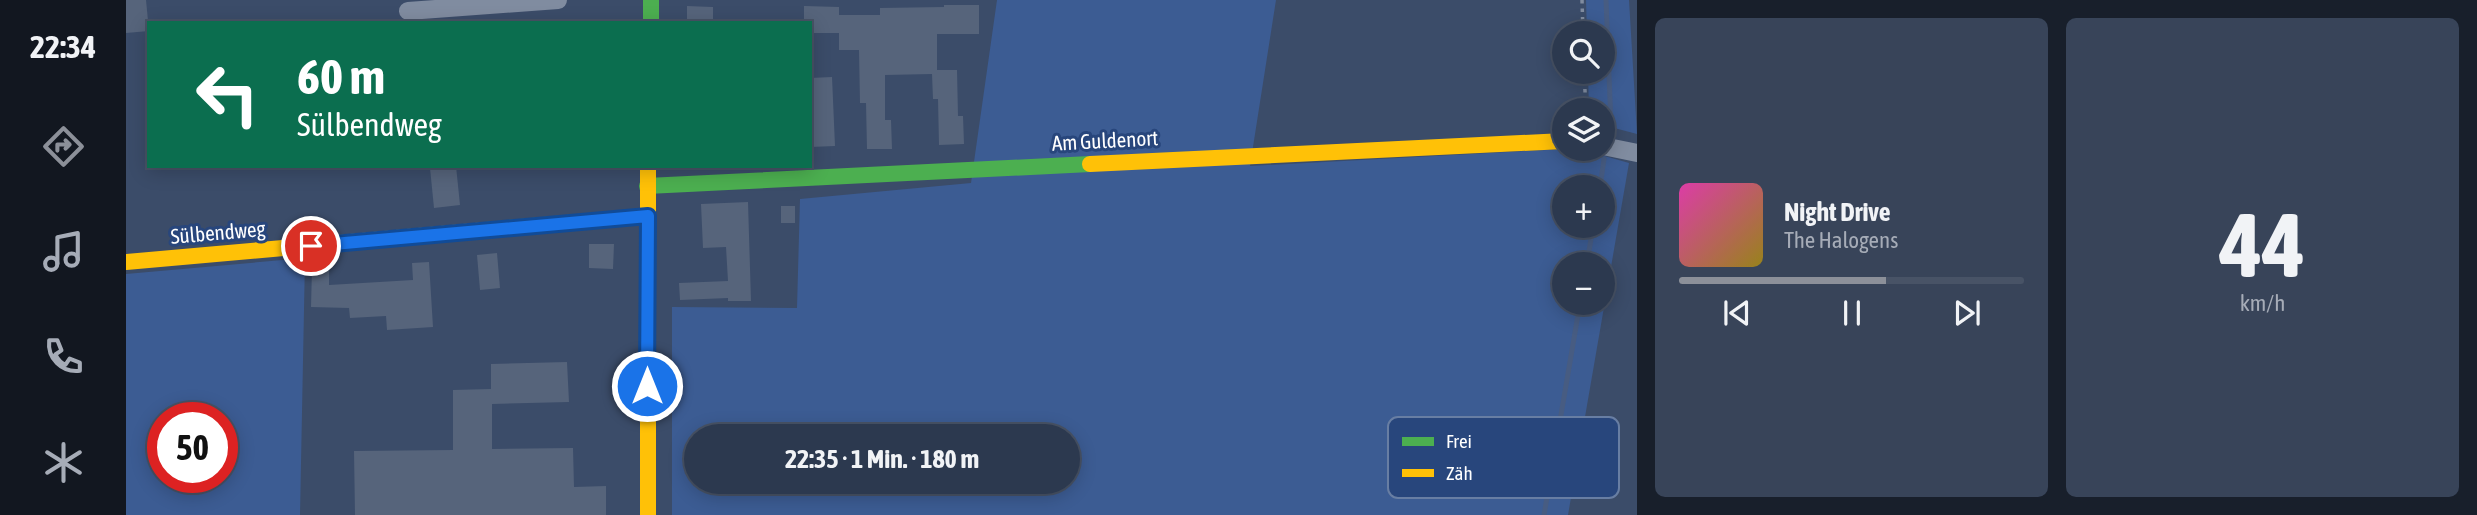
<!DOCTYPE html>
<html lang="de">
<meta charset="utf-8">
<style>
body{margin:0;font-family:"Asap Condensed",sans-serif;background:#384459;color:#f1f3f6;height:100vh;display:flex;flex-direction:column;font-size:26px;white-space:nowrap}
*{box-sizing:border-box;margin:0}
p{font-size:23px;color:#a6acb7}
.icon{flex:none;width:38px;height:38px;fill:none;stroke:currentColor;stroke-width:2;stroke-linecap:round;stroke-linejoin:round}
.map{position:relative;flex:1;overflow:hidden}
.panel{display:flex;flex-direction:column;gap:18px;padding:18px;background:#181f2b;width:840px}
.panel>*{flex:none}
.guide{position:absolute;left:21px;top:21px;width:665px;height:147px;border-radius:0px;box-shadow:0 4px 18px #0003,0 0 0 2px #485366;background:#0b6e4f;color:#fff;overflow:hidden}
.buttons{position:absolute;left:1426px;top:21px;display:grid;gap:14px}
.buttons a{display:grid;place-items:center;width:63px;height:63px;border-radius:50%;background:#2c394f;box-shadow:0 4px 18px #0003,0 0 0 2px #485366;font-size:35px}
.speed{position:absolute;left:21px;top:402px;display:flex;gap:14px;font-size:35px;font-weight:700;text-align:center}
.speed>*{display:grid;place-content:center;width:91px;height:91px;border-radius:50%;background:#2c394f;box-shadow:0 4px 18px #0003,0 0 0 2px #485366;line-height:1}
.speed .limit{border:10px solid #d22;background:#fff;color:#111}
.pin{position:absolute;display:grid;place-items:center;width:60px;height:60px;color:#fff;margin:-30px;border:4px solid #fff;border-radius:50%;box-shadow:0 2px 7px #0007}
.me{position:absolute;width:77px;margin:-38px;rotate:0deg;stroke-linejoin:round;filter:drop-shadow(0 0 5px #0008)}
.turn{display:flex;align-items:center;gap:24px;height:147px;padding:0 35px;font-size:32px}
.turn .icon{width:91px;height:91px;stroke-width:2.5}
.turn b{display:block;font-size:49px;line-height:60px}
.panel .tile{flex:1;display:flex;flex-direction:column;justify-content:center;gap:10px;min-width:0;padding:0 24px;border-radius:10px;background:#384459}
.panel .dial{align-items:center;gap:0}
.dial b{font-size:91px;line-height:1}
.song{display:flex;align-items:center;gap:21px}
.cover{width:84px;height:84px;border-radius:10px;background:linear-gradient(135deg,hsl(320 70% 55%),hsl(50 70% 35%))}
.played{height:7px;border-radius:4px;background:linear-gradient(90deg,#8c9099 60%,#485366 60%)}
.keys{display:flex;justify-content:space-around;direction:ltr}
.panel .tiles{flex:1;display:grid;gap:18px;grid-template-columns:repeat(2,1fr)}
.trip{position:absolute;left:558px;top:424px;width:396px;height:70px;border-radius:35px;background:#2c394f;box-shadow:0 4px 18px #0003,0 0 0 2px #485366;font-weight:700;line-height:70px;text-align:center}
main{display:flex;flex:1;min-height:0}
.dock{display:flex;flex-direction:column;width:126px;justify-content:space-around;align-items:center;background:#121720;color:#a6acb7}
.dock .icon{width:49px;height:49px}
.dock .active{color:#8c9099}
.dock b{font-size:32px;color:#f1f3f6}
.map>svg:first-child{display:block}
</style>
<main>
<nav class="dock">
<b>22:34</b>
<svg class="icon active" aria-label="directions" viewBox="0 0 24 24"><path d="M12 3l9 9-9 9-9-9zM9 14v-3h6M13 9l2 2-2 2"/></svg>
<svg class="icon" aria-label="music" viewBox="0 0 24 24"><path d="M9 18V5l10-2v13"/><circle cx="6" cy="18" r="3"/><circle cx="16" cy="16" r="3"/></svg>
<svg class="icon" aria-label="phone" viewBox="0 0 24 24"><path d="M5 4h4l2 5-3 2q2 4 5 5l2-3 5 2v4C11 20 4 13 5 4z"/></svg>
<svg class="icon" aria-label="climate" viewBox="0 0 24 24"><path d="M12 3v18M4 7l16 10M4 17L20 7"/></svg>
</nav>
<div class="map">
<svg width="1511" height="515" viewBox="0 0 1511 515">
<rect width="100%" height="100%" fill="#3b4c69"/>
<g fill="#3c5c93" fill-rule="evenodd">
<path d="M 871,0 L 1150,0 L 1124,166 L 1439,149 L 1468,153 L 1503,163 L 1442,515 L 546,515 L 546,307 L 671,308 L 674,199 L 845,183 ZM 1438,187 L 1477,187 L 1477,226 L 1438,226 ZM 1438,264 L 1477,264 L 1477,303 L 1438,303 ZM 570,436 L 942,436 L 942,481 L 570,481 Z"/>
<path d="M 1460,0 L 1503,0 L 1511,134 L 1477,125 L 1477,110 L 1463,110 L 1462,72 L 1477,72 L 1477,33 L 1461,33 Z"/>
<path d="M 179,258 L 174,515 L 0,515 L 0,274 ZM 37,418 L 96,418 L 96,478 L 37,478 Z"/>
</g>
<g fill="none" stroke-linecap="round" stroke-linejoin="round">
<g stroke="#475c82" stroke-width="5">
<path d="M 1480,0 L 1485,124"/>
<path d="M 1474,187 L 1478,159"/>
<path d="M 1461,264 L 1467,226"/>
<path d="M 1418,515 L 1454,303"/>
</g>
</g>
<g fill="#56647b">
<path d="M 0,0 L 20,0 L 23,31 L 0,33 Z"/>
<path d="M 818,5 L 853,5 L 853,34 L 811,34 L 811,70 L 831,70 L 832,116 L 837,116 L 838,144 L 813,145 L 812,99 L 807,99 L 806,74 L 759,75 L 759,120 L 765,120 L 766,149 L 741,149 L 740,103 L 734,103 L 733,50 L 713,50 L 713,33 L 684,33 L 684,23 L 678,23 L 678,6 L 713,7 L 713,15 L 754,15 L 754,8 L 818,7 Z"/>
<path d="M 561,6 L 587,7 L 587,23 L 561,23 Z"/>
<path d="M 706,77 L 709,146 L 684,147 L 684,78 Z"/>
<path d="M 318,166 L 330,166 L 334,205 L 308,208 L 304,168 Z"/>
<path d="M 622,202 L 625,301 L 602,301 L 602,298 L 554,300 L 553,283 L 602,281 L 600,247 L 577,248 L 575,204 Z"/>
<rect x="655" y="206" width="14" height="17"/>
<path d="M 463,244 L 488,244 L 487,269 L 463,268 Z"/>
<path d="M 371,253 L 374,288 L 354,290 L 351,255 Z"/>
<path d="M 303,262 L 307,327 L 261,330 L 260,316 L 224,318 L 223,308 L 185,307 L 186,269 L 203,270 L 203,285 L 287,280 L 286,263 Z"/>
<path d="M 441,362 L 443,402 L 366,404 L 366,449 L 447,448 L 448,487 L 480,486 L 480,515 L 229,515 L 228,451 L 327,450 L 327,390 L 365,389 L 365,364 Z"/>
</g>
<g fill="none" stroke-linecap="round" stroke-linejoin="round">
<g stroke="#808ca0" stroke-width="3.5" stroke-dasharray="3.5 5" stroke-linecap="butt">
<path d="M 1456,0 L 1457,33"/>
<path d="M 1458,72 L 1460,110"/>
</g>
<g stroke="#808ca0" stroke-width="18">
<path d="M 282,11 L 432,0"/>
<path d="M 1477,146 L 1511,153"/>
</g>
<g stroke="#4caf50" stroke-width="16">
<path d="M 525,0 L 525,23"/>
<path d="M 521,186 L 964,164"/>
<path d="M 360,230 L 522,216"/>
</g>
<g stroke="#ffc107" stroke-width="16">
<path d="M 964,164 L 1438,141"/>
<path d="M 522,166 L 522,515"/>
<path d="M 0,262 L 360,230"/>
</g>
</g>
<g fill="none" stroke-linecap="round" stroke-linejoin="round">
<g stroke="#114b97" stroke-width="18">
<path id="route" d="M 185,246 L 522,216 L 521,386"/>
</g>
<use href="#route" stroke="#1a73e8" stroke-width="12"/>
</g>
<g text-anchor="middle" stroke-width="6" stroke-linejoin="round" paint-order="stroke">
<g font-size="21" fill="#fff" stroke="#28467c">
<text transform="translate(979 141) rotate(-3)" y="7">Am Guldenort</text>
<text transform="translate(92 233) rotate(-5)" y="7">Sülbendweg</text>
</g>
</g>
<rect x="1262" y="417" width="231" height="81" rx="10" fill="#28467c" stroke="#687ea3" stroke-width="2"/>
<rect x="1276" y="437" width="32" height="9" fill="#4caf50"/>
<rect x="1276" y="469" width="32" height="8" fill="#ffc107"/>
<g font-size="19" fill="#fff">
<text x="1320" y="448">Frei</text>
<text x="1320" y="480">Zäh</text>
</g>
</svg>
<div class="buttons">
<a><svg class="icon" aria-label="search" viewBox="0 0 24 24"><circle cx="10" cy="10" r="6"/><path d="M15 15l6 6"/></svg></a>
<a><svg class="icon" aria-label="layers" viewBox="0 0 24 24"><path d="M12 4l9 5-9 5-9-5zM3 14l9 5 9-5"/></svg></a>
<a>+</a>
<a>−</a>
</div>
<div class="speed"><div class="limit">50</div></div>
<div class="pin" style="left:185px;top:246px;background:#d93025"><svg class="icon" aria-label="arrive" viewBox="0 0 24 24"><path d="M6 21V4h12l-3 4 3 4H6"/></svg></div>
<svg class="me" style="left:521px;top:386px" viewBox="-20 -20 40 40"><circle r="17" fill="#1a73e8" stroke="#fff" stroke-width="3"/><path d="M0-11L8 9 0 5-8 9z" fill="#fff"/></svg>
<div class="trip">22:35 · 1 Min. · 180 m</div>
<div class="guide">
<div class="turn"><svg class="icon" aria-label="left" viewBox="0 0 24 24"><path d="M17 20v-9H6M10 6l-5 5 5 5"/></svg><div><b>60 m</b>Sülbendweg</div></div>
</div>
</div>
<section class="panel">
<div class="tiles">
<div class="tile">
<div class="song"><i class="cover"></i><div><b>Night Drive</b><p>The Halogens</p></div></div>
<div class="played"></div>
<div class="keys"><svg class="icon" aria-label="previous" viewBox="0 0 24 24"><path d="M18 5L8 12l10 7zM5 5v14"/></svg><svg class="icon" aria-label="pause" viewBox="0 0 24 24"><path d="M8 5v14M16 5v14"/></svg><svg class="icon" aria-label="next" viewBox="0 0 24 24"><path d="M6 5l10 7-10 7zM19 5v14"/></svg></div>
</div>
<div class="tile dial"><b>44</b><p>km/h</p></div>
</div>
</section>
</main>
